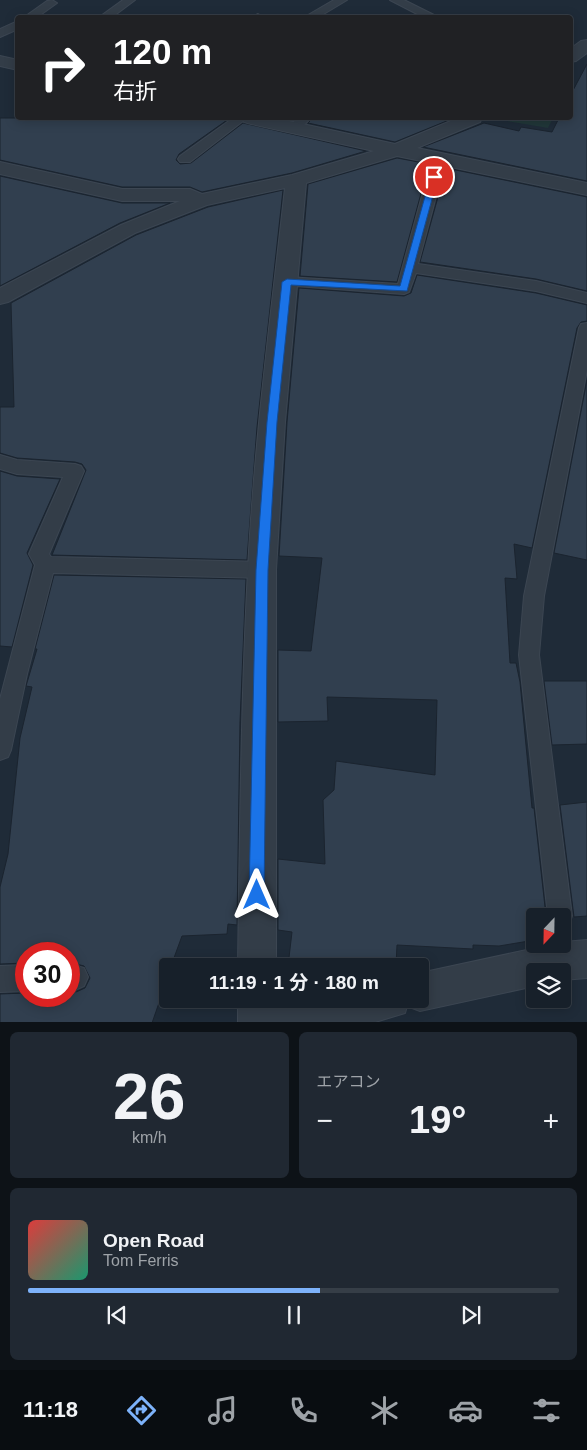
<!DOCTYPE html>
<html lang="ja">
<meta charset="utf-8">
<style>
body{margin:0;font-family:Arial,"Noto Sans JP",sans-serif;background:#202832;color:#f1f3f6;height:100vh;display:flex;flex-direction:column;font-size:19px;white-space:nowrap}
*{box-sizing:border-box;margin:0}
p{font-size:16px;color:#9ea3a8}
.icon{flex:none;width:28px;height:28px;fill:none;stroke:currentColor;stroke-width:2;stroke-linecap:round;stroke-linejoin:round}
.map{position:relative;height:1022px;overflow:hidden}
.details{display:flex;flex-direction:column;gap:10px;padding:10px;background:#0d1217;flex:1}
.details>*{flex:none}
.top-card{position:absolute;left:15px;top:15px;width:558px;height:105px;border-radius:5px;box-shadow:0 2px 12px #0003,0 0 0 1px #363e47;background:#202124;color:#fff;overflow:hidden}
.needle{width:32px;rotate:202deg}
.tools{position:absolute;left:526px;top:908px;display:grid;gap:10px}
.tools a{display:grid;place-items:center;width:45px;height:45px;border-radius:5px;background:#17202a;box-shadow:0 2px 12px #0003,0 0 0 1px #363e47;font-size:25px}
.speed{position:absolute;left:15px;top:942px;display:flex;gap:10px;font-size:25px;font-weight:700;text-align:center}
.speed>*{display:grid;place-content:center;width:65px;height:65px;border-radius:50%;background:#17202a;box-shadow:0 2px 12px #0003,0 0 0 1px #363e47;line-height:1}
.speed .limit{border:8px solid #d22;background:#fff;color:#111}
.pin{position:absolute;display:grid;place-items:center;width:42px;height:42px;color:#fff;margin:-21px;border:2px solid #fff;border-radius:50%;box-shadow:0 1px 5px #0007}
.me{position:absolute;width:55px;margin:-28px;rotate:0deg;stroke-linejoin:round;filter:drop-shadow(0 0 4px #0008)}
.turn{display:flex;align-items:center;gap:18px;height:105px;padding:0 15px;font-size:22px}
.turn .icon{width:65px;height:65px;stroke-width:2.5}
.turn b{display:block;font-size:35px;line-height:42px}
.big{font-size:38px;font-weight:700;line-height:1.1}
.details .widget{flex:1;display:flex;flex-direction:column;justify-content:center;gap:8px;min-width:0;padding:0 18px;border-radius:8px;background:#202832}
.details .dial{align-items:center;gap:0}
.dial b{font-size:65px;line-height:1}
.song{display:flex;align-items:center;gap:15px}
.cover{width:60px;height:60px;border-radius:8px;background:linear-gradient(135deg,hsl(0 70% 55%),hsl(160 70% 35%))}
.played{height:5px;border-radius:2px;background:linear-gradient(90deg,#7db2fa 55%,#363e47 55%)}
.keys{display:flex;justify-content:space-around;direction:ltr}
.heat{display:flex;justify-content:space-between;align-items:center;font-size:28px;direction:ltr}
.details .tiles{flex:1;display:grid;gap:10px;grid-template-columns:1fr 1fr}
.widget:last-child{grid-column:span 2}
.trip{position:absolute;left:159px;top:958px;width:270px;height:50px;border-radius:5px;background:#17202a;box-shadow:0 2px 12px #0003,0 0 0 1px #363e47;font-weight:700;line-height:50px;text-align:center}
.menu{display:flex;height:80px;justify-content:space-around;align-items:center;background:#090d11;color:#9ea3a8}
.menu .icon{width:35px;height:35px}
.menu .on{color:#7db2fa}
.menu b{font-size:22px;color:#f1f3f6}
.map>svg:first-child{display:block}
</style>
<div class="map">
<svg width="587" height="1023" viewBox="0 0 587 1023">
<rect width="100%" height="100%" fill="#1f2b38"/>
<path fill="#213739" d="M 489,118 L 553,118 L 548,128 Z"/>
<g fill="#313f4f" stroke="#1b242f">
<path d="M 587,64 L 587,181 L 423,147 L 484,123 L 519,131 L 521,127 L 552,132 L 559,118 L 570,118 L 570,96 Z"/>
<path d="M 0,118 L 230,118 L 179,154 L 176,160 L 180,164 L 191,163 L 243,123 L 366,151 L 292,173 L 202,192 L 190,187 L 122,187 L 0,160 Z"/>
<path d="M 313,118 L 443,118 L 449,120 L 395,142 L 308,123 Z"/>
<path d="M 397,158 L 429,164 L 397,282 L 300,276 L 308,184 Z"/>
<path d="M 446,168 L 587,197 L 587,291 L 536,279 L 420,262 Z"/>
<path d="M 0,176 L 122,203 L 170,203 L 120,223 L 0,286 Z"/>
<path d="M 283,190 L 257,427 L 247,560 L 52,555 L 86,470 L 82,464 L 75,462 L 17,458 L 0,453 L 0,407 L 14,407 L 11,303 L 136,235 L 208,207 Z"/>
<path d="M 417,275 L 536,293 L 587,305 L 587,321 L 581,322 L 577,328 L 532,548 L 514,544 L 517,579 L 505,578 L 510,663 L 516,663 L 520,682 L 532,808 L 534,808 L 546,916 L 535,916 L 535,940 L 499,946 L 473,945 L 473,949 L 397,945 L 396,966 L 288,966 L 292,932 L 278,930 L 278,859 L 325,864 L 323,800 L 334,790 L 336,761 L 435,775 L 437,700 L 327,697 L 328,721 L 278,722 L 278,650 L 311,651 L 322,558 L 279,556 L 287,422 L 299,288 L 404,296 L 411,293 Z"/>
<path d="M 587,380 L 587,560 L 554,553 Z"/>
<path d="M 0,471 L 17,476 L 60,479 L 27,553 L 33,565 L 12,647 L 0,646 Z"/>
<path d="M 54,575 L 246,579 L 240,722 L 237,925 L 228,924 L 227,934 L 182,936 L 171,966 L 168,966 L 168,977 L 152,1023 L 0,1023 L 0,994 L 26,993 L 26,996 L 69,996 L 69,992 L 76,992 L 85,988 L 90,978 L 84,966 L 69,962 L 69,954 L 26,954 L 26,963 L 0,964 L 0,887 L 8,854 L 20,738 L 32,687 L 26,686 L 37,649 L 35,649 Z"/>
<path d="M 544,681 L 587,681 L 587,744 L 552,745 Z"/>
<path d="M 587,802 L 587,916 L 574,917 L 560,805 Z"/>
</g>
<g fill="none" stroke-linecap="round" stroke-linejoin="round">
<g stroke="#3c4652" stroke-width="2">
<g id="service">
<path d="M 123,0 L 135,0 L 111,18 L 98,18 Z"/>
<path d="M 334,0 L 347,0 L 317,18 L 303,18 Z"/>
<path d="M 390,0 L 404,0 L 440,18 L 425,18 Z"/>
<path d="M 47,1 L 52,0 L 57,3 L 36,18 L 23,18 Z"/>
<path d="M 258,14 L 265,18 L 252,17 Z"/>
<path d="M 18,21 L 18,29 L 0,37 L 0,29 Z"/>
<path d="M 233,118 L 247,118 L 190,162 L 180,162 L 178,159 L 180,156 Z"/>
<path d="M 298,118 L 311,118 L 299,130 L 289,130 L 288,127 Z"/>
<path d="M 439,155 L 446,159 L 418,264 L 536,281 L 587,293 L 587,303 L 536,291 L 416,273 L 409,292 L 404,294 L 282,285 L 279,282 L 282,279 L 287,277 L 398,284 L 432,159 Z"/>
<path d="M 587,323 L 587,370 L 544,596 L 539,655 L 572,916 L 569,925 L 562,927 L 562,916 L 548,916 L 519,655 L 524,596 L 579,328 L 581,324 Z"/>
<path d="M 0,455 L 17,460 L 75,464 L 81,466 L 84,471 L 49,554 L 51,557 L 262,562 L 269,564 L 272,570 L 269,576 L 262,578 L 53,573 L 27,674 L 11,750 L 8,757 L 0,760 L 0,699 L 35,565 L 29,554 L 63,477 L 17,474 L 0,469 Z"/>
<path d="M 69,964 L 84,968 L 88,977 L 84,986 L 75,990 L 69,990 Z"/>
<path d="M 26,965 L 26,991 L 0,992 L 0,966 Z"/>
</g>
</g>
<g stroke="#3c4652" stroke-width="2">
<g id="minor">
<path d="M 587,40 L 587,53 L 576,61 L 570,62 L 570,49 L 581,41 Z"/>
<path d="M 0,56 L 18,60 L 18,70 L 0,66 Z"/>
<path d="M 242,118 L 275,118 L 395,144 L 458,118 L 482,118 L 480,122 L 417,148 L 587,183 L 587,195 L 397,156 L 306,183 L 285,422 L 276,570 L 276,966 L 238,966 C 240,834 241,702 248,570 C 254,443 271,315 285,188 L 207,205 L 135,233 L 8,302 L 0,304 L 0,288 L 121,225 L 180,201 L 122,201 L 0,174 L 0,162 L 122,189 L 190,189 L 202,194 L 292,175 L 374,151 L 251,124 L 244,122 Z"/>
<path d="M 587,940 L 587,978 L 562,980 L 562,971 L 535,971 L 535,986 L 420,1011 L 407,1006 L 405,1013 L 372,1023 L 238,1023 L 238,999 L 276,999 L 276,1008 L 307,999 L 420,999 L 420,973 L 564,942 Z"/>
</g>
</g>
<use href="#service" fill="#333d48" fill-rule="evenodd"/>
<use href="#minor" fill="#333d48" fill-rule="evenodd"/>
</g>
<path fill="#1a73e8" stroke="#114b97" d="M 431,175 L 438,177 L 407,291 L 291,285 L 277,422 L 268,570 L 264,895 L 262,901 L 257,903 L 251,901 L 249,895 L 256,570 L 267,422 L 282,282 L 287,279 L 400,286 Z"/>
</svg>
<div class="tools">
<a><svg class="needle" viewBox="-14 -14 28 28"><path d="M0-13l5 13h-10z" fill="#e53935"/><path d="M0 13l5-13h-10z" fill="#9ea3a8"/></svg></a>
<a><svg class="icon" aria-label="layers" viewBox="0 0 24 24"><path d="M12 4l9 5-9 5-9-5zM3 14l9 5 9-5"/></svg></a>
</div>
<div class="speed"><div class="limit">30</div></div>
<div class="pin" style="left:434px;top:177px;background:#d93025"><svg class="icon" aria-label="arrive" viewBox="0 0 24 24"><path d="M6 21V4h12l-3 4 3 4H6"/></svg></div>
<svg class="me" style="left:257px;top:895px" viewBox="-20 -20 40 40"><path d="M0-17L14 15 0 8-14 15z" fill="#1a73e8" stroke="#fff" stroke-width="4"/></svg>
<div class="trip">11:19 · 1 分 · 180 m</div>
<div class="top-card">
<div class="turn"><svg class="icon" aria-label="right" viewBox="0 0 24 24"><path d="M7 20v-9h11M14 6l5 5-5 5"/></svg><div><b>120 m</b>右折</div></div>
</div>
</div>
<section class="details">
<div class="tiles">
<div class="widget dial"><b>26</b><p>km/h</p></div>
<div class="widget"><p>エアコン</p>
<div class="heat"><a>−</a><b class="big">19°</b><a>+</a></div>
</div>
<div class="widget">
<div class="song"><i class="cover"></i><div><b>Open Road</b><p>Tom Ferris</p></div></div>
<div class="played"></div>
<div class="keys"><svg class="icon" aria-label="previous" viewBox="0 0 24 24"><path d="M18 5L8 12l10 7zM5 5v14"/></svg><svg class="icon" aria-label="pause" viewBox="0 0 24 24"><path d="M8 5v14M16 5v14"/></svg><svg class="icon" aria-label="next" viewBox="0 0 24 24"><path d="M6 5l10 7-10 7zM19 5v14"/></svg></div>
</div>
</div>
</section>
<nav class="menu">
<b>11:18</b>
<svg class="icon on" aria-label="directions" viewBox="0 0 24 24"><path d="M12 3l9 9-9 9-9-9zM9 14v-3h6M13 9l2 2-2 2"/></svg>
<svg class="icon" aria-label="music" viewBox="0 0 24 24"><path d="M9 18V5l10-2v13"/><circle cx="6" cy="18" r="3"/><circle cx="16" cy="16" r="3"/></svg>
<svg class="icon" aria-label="phone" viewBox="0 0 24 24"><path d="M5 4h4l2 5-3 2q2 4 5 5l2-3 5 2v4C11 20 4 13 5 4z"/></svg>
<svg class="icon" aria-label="climate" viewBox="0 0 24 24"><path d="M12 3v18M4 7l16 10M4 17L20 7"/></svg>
<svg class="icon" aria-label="car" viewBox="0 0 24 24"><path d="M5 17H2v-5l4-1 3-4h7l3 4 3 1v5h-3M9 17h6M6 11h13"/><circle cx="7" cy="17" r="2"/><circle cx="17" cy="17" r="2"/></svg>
<svg class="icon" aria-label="filters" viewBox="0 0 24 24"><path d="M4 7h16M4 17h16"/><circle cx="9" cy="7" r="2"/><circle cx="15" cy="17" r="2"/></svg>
</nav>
